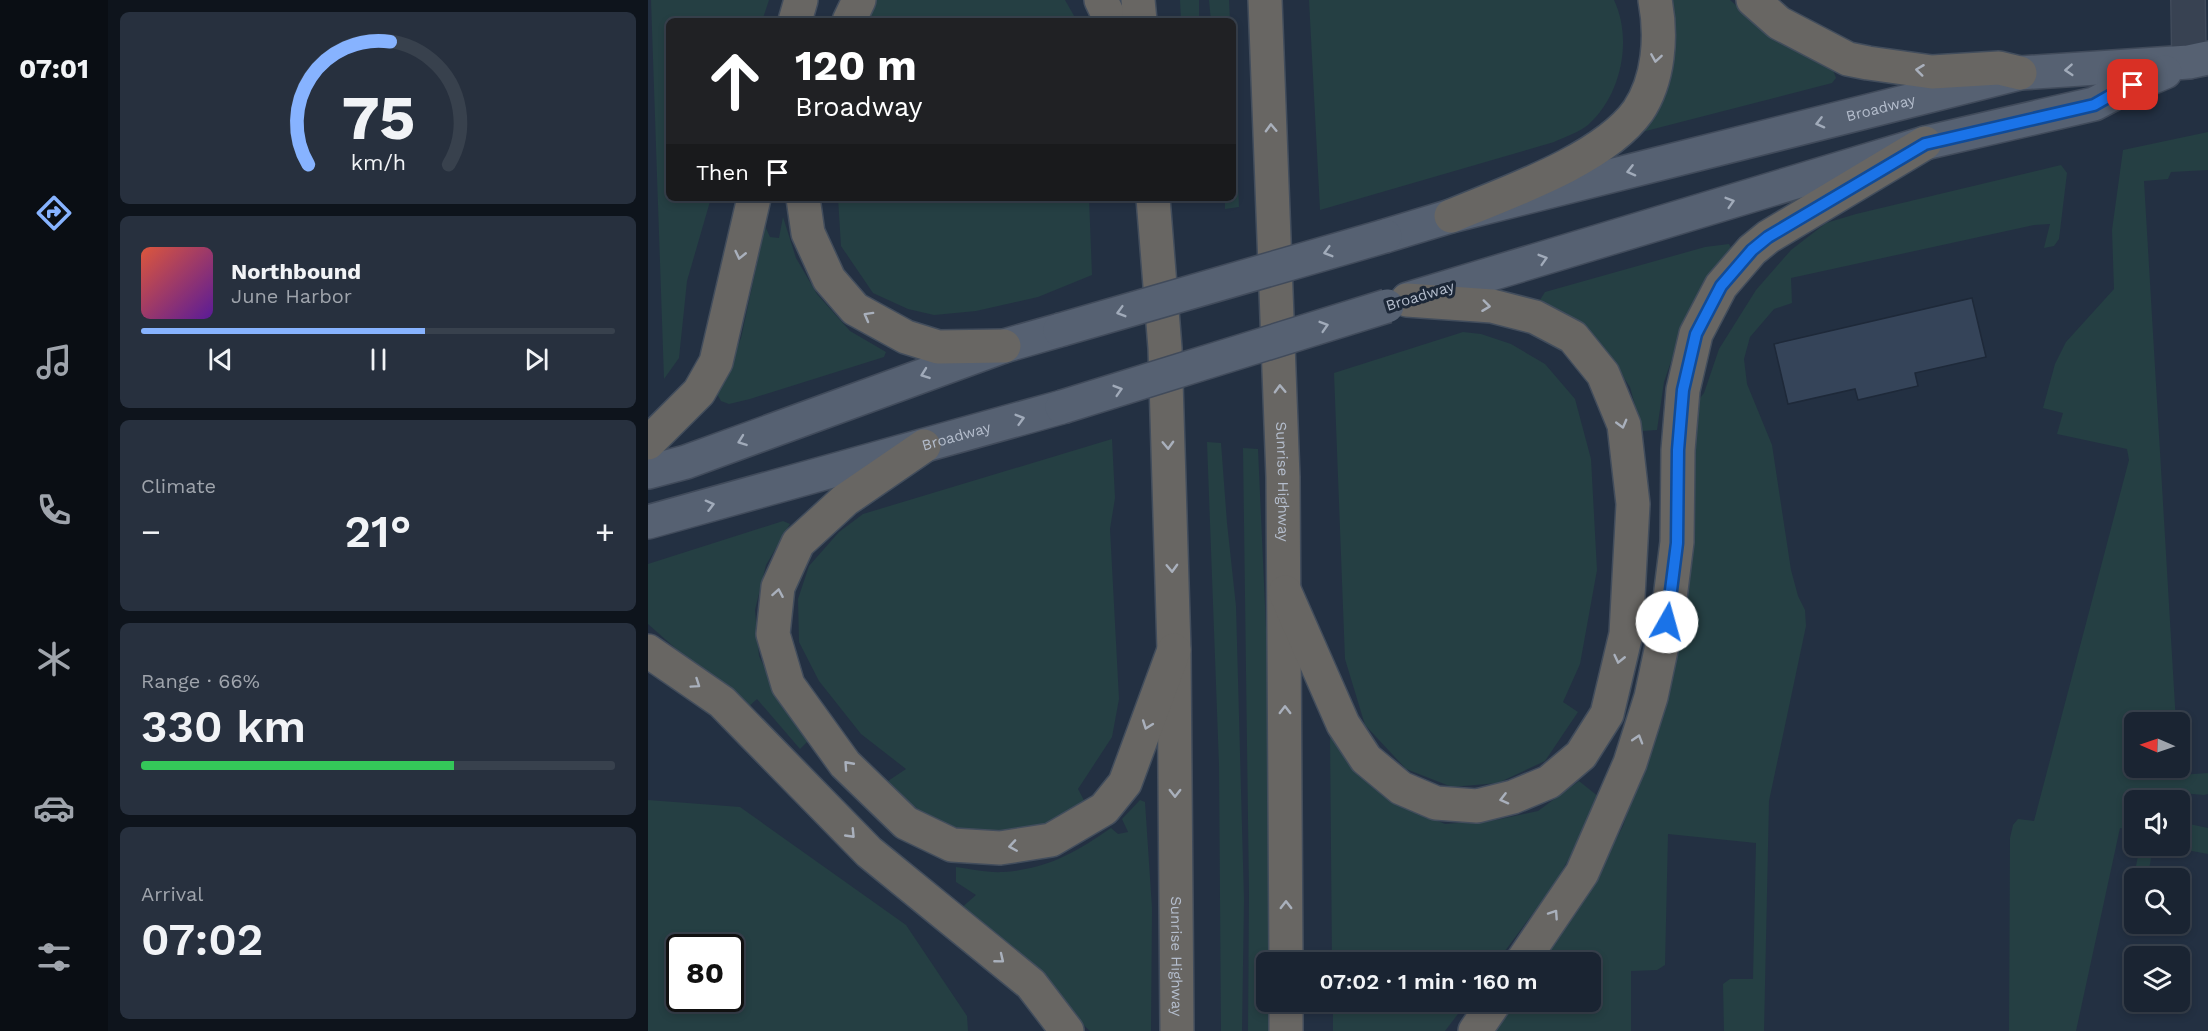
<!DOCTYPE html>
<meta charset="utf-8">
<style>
body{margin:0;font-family:"Work Sans",sans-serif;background:#27303e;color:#f1f3f6;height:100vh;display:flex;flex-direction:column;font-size:22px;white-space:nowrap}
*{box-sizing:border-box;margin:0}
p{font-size:20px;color:#9fa4ac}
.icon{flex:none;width:33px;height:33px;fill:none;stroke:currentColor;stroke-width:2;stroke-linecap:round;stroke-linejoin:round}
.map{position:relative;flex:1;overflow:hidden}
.drawer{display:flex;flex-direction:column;gap:12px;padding:12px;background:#0e141c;width:540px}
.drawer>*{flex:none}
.top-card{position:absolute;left:18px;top:18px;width:570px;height:183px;border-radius:9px;box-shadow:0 3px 9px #0003,0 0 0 2px #38414d;background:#202124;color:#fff;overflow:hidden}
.needle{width:39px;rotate:272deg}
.buttons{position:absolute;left:1476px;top:712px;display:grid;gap:12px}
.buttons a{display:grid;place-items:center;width:66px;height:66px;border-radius:9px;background:#1a2432;box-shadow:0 3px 9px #0003,0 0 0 2px #38414d;font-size:30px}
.speed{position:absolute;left:18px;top:934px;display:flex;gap:12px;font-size:30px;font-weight:700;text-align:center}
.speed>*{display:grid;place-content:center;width:78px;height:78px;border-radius:50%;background:#1a2432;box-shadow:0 3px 9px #0003,0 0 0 2px #38414d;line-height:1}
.speed .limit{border:3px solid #111;border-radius:9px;background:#fff;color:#111}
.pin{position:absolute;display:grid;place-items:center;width:51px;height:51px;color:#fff;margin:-26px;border-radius:12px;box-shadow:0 3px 9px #0006}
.me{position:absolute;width:66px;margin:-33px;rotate:7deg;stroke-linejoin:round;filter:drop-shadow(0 0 4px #0008)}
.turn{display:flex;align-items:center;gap:21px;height:126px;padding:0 30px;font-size:27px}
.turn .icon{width:78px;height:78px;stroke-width:2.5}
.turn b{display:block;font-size:42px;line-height:51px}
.then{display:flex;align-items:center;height:57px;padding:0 30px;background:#0003;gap:12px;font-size:22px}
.big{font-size:45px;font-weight:600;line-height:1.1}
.drawer .tile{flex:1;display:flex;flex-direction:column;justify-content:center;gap:9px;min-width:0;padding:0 21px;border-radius:9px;background:#27303e}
.drawer .dial{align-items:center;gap:0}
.dial svg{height:156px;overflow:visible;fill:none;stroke:#38414d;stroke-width:7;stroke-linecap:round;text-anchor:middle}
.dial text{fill:#f1f3f6;stroke:none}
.song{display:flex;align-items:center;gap:18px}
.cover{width:72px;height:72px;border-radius:9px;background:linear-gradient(135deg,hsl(10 70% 55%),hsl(270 70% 35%))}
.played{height:6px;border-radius:3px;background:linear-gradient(90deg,#87b3ff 60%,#38414d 60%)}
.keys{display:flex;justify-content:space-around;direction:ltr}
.heat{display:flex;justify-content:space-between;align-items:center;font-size:33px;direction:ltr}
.charge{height:9px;border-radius:4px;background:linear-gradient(90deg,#34c759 66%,#38414d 0)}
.trip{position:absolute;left:608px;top:952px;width:345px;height:60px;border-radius:9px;background:#1a2432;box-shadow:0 3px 9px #0003,0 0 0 2px #38414d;font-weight:600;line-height:60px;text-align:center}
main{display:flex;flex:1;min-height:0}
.tabs{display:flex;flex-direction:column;width:108px;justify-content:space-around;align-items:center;background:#0a0e14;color:#9fa4ac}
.tabs .icon{width:42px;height:42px}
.tabs .selected{color:#87b3ff}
.tabs b{font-size:27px;color:#f1f3f6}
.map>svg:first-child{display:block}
</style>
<main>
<nav class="tabs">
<b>07:01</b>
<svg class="icon selected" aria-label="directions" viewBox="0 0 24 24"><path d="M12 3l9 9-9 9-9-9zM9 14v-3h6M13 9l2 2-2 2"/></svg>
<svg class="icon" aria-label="music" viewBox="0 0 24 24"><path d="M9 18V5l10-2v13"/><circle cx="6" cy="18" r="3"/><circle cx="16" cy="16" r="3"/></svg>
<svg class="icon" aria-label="phone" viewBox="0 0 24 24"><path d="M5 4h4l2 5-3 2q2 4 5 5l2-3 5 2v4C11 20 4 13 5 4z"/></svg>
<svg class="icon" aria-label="climate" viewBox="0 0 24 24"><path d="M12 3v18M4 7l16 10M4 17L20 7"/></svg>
<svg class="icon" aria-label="car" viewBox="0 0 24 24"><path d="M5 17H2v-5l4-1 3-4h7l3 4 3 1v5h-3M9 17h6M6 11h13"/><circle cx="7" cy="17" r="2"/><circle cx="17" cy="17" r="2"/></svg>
<svg class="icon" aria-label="filters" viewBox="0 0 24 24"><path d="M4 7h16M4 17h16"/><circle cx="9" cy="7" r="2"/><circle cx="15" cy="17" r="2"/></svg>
</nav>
<section class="drawer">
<div class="tile dial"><svg viewBox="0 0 100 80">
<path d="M14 69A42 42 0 1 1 86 69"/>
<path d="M14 69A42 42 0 0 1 56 6" stroke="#87b3ff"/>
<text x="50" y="56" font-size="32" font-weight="700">75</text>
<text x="50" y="72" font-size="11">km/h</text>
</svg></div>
<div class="tile">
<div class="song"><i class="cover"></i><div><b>Northbound</b><p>June Harbor</p></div></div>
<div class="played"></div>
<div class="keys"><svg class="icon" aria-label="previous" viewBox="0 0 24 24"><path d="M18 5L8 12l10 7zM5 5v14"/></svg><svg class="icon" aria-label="pause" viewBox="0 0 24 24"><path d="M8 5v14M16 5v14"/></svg><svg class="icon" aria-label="next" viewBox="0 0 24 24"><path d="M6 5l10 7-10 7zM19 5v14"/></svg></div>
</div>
<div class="tile"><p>Climate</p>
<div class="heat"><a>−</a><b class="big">21°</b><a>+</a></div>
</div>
<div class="tile"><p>Range · 66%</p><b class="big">330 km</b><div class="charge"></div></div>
<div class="tile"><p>Arrival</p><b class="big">07:02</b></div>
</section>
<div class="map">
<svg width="1560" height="1031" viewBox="0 0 1560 1031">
<rect width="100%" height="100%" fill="#233042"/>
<g fill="#253f43" fill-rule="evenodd">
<path d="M 3,0 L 121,0 L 114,21 L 21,21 L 21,198 L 63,198 L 39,281 L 31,358 L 16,379 Z"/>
<path d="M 226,0 L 417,0 L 429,21 L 214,21 Z"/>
<path d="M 532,0 L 551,0 L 551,21 L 533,21 Z"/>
<path d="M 561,0 L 581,0 L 582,21 L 563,21 Z"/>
<path d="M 661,0 L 966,0 C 985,40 973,96 940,125 C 931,132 917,137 906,142 L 672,210 Z"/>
<path d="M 1022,0 L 1082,0 L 1119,33 L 1185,70 L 1188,78 L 1184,83 L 994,132 L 992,129 Z"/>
<path d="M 585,75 L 591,207 L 577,209 L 577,198 L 585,198 Z"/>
<path d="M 1560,132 L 1560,170 L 1523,172 L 1520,179 L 1496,181 L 1528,723 L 1486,723 L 1486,768 L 1531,768 L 1532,775 L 1560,773 L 1560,794 L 1556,795 L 1511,791 L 1509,801 L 1486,801 L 1486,831 L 1472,828 L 1428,1031 L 1361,1031 L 1362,838 L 1365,825 L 1370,819 L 1386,821 L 1481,460 L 1479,449 L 1409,434 L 1415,413 L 1395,408 L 1407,364 L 1418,342 L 1466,289 L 1464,230 L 1475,150 Z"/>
<path d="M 1413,165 L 1419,173 L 1411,239 L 1406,246 L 1396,248 L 1402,224 L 1386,225 L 1143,278 L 1144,303 L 1126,309 L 1102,337 L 1096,359 L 1099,384 L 1124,445 L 1143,570 L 1150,596 L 1157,610 L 1158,626 L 1121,801 L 1116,1031 L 1076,1031 L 1075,984 L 1082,979 L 1105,979 L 1108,843 L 1020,834 L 1017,965 L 1009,970 L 983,971 L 983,1031 L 840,1031 L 862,1002 L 942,1002 L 942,963 L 890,963 L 936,899 L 975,826 L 1024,677 L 1041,562 L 1048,403 L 1056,393 L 1071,349 L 1108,290 L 1143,250 L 1178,223 L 1208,214 Z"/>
<path d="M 190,198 L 441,198 L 444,275 L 390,297 L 328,311 L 286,315 L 260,309 L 225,293 L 193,246 Z"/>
<path d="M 135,217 L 148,258 L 169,294 L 202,331 L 238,352 L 236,357 L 102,399 L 81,404 L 73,401 L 69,394 L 93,338 L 117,226 L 122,237 L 131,238 Z"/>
<path d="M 1081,244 L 1084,250 L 1054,284 L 1034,329 L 1016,382 L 1009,430 L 994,431 L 982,387 L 951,341 L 923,316 L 892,300 L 897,292 L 1057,247 Z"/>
<path d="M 815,332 L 833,334 L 863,344 L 897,364 L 927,399 L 943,459 L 949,570 L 932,664 L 915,702 L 930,712 L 897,761 L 850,783 L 804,787 L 758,769 L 717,725 L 697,659 L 686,373 Z"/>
<path d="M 464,439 L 467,498 L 462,529 L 471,699 L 464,737 L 430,789 L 438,804 L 402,822 L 362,832 L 319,832 L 276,814 L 237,783 L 258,769 L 213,734 L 171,681 L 151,642 L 150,599 L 161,566 L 191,532 L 215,514 Z"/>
<path d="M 559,442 L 573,443 L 579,523 L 588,606 L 596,900 L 594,1031 L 573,1031 L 571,765 Z"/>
<path d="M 595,448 L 610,449 L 621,695 L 622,963 L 618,963 L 618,1002 L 622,1002 L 621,1031 L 600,1031 L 601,893 Z"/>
<path d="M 135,521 L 142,524 L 118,565 L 107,610 L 111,656 L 128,692 L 160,741 L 152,749 L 109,699 L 97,710 L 0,624 L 0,564 Z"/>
<path d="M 682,734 L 746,802 L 797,824 L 848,820 L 890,811 L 931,781 L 951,797 L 933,837 L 906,885 L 848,963 L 684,963 Z"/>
<path d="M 0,800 L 92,807 L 258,925 L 319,1016 L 320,1031 L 0,1031 ZM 32,948 L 82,948 L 82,999 L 32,999 Z"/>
<path d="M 492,800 L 497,802 L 504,908 L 503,1031 L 442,1031 L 311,910 L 328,895 L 308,882 L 308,867 C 323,869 340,873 355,872 C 399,869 427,853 463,828 L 470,834 L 480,832 L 474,819 Z"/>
<path d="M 1532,822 L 1560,828 L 1560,854 L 1517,846 L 1532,846 Z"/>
<path d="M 1492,846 L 1505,846 L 1501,870 L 1493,874 L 1489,872 L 1488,866 Z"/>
<path d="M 685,1002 L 819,1002 L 797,1031 L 685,1031 Z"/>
</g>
<path fill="#354459" stroke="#1e2939" stroke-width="1.5" d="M 1324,298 L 1338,357 L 1267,373 L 1270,386 L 1210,400 L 1207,389 L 1140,404 L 1126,344 Z"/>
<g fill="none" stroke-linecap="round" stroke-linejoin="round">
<g stroke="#414b5b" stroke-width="36">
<path id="minor" d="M 1540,0 L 1541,62"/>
</g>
<g stroke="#414b5b" stroke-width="36">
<g id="primary">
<path id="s1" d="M 737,236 L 803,216 L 1372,73 L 1541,62 L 1560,58"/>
<path d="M 760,299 L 1277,143 L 1446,104 L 1467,93 L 1517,72"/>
<path d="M 0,472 L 38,462 L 356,346 L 412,330"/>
<path id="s2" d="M 0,522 L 414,407"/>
</g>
</g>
<g stroke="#424d5c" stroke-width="36">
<g id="trunk">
<path d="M 453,0 L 463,21"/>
<path d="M 490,0 L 492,21"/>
<path id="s3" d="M 617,0 L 635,477 L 638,963"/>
<path d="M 1105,0 L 1131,23 L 1200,59 L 1220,63 L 1284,72 L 1351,68 L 1372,73"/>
<path d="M 147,21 L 153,0"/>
<path d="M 201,21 L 211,0"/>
<path d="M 155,198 L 160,233 L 181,279 L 207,309 L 258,337 L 290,347 L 356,346"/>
<path id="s4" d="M 505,198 L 517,348 L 526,650 L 529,1031"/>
<path d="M 803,216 C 858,193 955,160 990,111 C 1011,80 1014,36 1007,0"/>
<path d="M 0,443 L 51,392 L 68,362 L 106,198"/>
<path d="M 276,446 L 197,500 L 150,543 L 130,587 L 125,634 L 140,685 L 197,764 L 258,823 L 304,845 L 352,848 L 403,840 L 456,809 L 477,783 L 526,650"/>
<path d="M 637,592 L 695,724 L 718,759 L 753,788 L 788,803 L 829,806 L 865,797 L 901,782 L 933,755 L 959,714 L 978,634 L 985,504 L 976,425 L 955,374 L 925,337 L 887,317 L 844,306 L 759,300"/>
<path d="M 0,651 L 74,702 L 221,852 L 383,984 L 419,1031"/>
<path d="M 873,963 L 934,873 L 982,763 L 1003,697 L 1019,622 L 1029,542 L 1030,450 L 1035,390 L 1048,334 L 1073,286 L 1104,250 L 1120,237 L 1277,143"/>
<path d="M 638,1002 L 638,1031"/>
<path d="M 827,1031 L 847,1002"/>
</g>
</g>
<use href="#minor" stroke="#384252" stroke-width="33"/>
<use href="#primary" stroke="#566172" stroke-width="33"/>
<use href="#trunk" stroke="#686663" stroke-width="33"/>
<g stroke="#414b5b" stroke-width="36" stroke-linecap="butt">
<g id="primary-bridge">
<path d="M 412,330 L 737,236"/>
<path d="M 414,407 L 739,306"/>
</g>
</g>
<use href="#primary-bridge" stroke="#566172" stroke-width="33"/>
</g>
<defs><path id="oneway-chevron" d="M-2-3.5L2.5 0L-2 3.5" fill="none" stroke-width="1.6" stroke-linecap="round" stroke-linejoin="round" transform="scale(1.5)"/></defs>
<g stroke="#a9b0bc">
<use href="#oneway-chevron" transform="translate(1008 58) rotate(99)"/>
<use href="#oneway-chevron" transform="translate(1272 70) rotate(-173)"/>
<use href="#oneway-chevron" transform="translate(623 128) rotate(-92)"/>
<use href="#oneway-chevron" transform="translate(92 255) rotate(103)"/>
<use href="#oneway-chevron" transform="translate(838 306) rotate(7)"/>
<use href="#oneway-chevron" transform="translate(220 316) rotate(-151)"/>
<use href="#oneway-chevron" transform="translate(632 389) rotate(-92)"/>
<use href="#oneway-chevron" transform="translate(974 424) rotate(75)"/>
<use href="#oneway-chevron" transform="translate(520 445) rotate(88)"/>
<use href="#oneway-chevron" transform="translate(524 568) rotate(88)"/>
<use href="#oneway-chevron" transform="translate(130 593) rotate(-80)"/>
<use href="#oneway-chevron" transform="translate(971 659) rotate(103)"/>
<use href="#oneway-chevron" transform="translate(48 684) rotate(34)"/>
<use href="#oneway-chevron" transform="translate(637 710) rotate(-90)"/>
<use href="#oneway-chevron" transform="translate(499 725) rotate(110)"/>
<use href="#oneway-chevron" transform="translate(990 739) rotate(-73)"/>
<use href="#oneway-chevron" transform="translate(200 765) rotate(-132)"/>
<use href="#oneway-chevron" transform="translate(527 793) rotate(90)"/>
<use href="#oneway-chevron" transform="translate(856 799) rotate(166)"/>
<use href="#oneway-chevron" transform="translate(203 834) rotate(46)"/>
<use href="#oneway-chevron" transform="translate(365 846) rotate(171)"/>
<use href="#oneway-chevron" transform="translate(638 905) rotate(-90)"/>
<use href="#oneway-chevron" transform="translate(906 914) rotate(-56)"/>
<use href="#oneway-chevron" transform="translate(352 959) rotate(39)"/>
</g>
<g stroke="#a1abba">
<use href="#oneway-chevron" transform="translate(1421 70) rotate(176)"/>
<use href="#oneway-chevron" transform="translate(1172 123) rotate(166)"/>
<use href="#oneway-chevron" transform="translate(983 171) rotate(166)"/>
<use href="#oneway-chevron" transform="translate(1082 202) rotate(-17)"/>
<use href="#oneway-chevron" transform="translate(680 252) rotate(164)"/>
<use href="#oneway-chevron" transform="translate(895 259) rotate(-17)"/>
<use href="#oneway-chevron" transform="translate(473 312) rotate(164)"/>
<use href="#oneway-chevron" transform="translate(676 326) rotate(-17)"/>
<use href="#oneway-chevron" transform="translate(277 374) rotate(160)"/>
<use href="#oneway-chevron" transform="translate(470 390) rotate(-17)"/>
<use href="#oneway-chevron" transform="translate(372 419) rotate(-16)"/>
<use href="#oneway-chevron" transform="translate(94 441) rotate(160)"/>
<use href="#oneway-chevron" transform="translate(62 505) rotate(-15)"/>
</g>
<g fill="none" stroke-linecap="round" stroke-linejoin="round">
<g stroke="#114b97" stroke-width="15">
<path id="route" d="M 1019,622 L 1029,543 L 1030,450 L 1035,390 L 1048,334 L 1073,286 L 1104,250 L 1120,237 L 1277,144 L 1446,105 L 1467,93 L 1485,85"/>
</g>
<use href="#route" stroke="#1a73e8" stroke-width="10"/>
</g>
<g text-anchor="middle" stroke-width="6" stroke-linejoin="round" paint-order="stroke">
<g font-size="15" fill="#b4bdcc" stroke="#1c2737">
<text dy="5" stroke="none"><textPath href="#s1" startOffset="512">Broadway</textPath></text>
<text transform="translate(772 296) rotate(-17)" y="5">Broadway</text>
<text dy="5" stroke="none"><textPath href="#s2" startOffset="320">Broadway</textPath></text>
<text dy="5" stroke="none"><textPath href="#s3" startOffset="482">Sunrise Highway</textPath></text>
<text dy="5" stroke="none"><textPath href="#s4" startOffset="759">Sunrise Highway</textPath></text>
</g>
</g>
</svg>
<div class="buttons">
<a><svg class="needle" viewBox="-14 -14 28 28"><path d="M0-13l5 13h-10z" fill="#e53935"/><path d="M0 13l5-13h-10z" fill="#9fa4ac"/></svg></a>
<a><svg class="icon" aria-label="sound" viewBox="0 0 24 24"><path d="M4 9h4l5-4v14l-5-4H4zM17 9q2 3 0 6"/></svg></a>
<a><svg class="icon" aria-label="search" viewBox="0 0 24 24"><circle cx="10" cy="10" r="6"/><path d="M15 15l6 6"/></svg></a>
<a><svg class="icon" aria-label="layers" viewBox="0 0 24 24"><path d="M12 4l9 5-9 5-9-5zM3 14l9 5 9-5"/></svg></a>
</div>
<div class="speed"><div class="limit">80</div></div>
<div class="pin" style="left:1485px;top:85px;background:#d93025"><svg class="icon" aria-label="arrive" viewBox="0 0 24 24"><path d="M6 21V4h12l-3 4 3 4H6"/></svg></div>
<svg class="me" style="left:1019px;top:622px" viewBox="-20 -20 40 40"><circle r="19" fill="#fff"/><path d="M0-13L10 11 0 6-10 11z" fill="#1a73e8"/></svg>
<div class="trip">07:02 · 1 min · 160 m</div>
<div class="top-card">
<div class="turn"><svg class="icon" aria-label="ahead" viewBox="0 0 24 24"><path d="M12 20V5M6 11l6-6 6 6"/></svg><div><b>120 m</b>Broadway</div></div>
<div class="then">Then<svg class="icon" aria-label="arrive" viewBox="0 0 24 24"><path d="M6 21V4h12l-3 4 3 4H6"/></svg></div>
</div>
</div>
</main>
